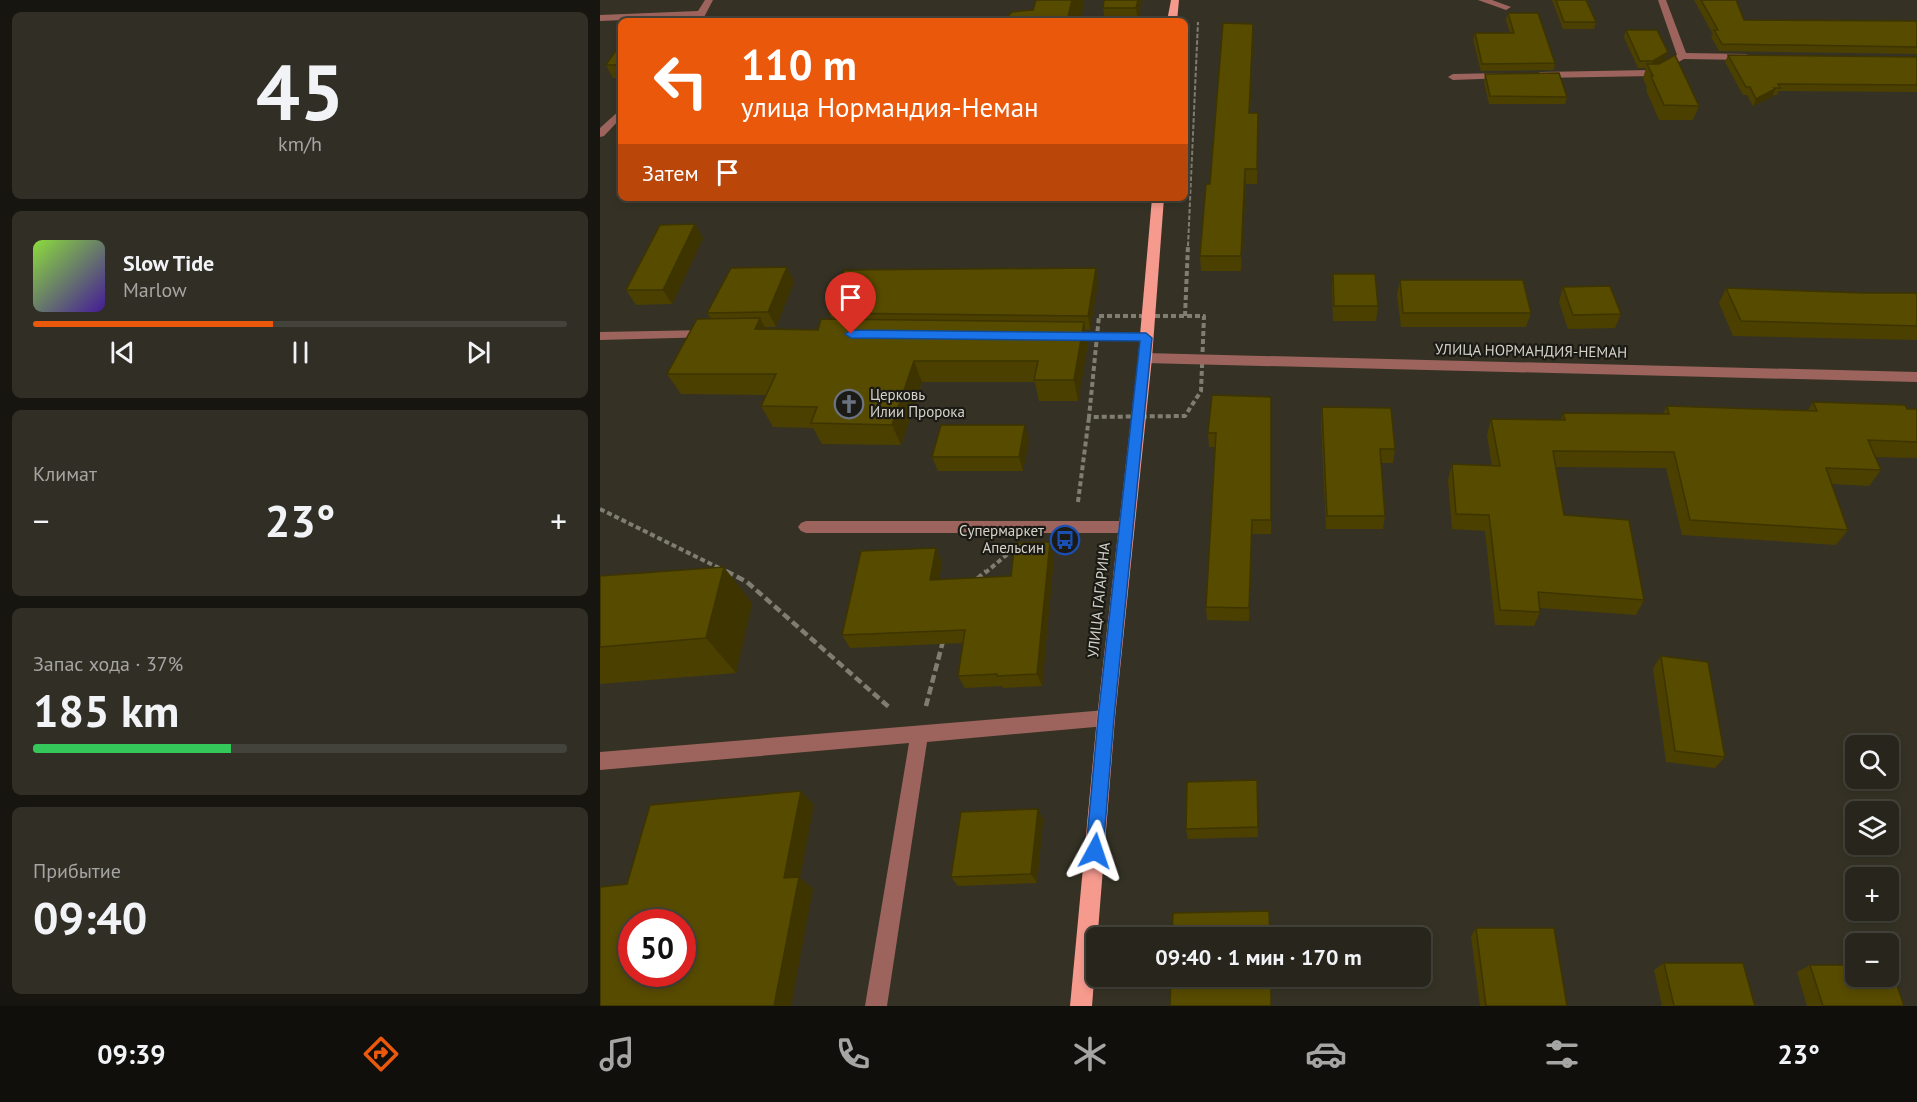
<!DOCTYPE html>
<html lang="ru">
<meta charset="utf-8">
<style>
body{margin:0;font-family:"PT Sans",sans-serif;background:#302e25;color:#f1f3f6;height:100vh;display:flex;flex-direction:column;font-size:22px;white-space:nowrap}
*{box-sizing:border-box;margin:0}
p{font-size:20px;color:#a5a5a3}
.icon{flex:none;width:33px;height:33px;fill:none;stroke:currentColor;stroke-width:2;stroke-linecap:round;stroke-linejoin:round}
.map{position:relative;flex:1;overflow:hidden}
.panel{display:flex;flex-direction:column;gap:12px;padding:12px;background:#16150f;width:600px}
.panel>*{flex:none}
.hud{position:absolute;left:18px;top:18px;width:570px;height:183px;border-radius:9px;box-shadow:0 3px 9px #0003,0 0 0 2px #44433b;background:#ea580c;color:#fff;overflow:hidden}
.tools{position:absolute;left:1245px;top:735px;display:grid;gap:12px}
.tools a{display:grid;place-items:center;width:54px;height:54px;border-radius:9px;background:#28261c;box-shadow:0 3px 9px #0003,0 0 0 2px #44433b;font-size:30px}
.speed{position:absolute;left:18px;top:909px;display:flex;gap:12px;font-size:30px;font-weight:700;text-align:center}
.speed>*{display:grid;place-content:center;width:78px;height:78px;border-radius:50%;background:#28261c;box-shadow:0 3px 9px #0003,0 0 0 2px #44433b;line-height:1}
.speed .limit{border:9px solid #d22;background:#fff;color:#111}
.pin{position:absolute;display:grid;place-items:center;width:51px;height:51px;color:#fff;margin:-62px -26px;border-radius:50% 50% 50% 0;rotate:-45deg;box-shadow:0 0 6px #0007}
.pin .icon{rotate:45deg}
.me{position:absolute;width:66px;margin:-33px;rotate:5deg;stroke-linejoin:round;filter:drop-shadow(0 0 4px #0008)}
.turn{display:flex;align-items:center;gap:21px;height:126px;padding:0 24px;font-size:27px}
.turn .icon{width:78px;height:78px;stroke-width:2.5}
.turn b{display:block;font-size:42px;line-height:51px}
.then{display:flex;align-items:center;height:57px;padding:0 24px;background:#0003;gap:12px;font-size:22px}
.big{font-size:45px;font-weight:800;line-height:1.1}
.panel .widget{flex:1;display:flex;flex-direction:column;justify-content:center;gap:9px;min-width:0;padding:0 21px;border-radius:9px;background:#302e25}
.panel .dial{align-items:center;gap:0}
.dial b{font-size:78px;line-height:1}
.song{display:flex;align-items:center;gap:18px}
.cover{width:72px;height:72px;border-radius:9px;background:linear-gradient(135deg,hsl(90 70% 55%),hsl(260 70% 35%))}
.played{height:6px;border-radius:3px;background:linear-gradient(90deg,#ea580c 45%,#44433b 45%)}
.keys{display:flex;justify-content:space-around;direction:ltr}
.heat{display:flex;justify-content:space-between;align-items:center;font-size:33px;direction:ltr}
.charge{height:9px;border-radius:4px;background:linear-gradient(90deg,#34c759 37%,#44433b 0)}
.trip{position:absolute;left:486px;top:927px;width:345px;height:60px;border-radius:9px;background:#28261c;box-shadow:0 3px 9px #0003,0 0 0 2px #44433b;font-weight:800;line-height:60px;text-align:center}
.dock{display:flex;height:96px;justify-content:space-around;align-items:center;background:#100f0b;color:#a5a5a3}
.dock .icon{width:42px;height:42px}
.dock .selected{color:#ea580c}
.dock b{font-size:27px;color:#f1f3f6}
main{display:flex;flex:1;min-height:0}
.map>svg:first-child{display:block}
</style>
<main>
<section class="panel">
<div class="widget dial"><b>45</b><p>km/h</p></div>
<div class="widget">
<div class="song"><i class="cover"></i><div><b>Slow Tide</b><p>Marlow</p></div></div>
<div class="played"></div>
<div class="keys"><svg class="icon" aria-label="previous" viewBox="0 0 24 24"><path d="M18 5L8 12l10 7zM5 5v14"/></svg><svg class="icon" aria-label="pause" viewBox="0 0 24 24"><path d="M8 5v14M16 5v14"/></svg><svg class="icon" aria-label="next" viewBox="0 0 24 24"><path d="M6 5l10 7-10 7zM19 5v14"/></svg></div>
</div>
<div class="widget"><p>Климат</p>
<div class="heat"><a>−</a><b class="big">23°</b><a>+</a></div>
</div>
<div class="widget"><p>Запас хода · 37%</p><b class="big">185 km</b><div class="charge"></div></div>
<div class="widget"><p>Прибытие</p><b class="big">09:40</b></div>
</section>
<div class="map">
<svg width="1317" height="1006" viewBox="0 0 1317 1006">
<rect width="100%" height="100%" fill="#353225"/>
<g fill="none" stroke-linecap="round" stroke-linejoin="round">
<path stroke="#807e73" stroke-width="2" stroke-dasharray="4.5 2" stroke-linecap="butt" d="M 588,246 L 598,22"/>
<g stroke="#807e73" stroke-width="4" stroke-dasharray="5 3" stroke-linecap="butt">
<path d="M 499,316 L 604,316 L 601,391 L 585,416 L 489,417 Z"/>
<path d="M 585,316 L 588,245"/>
<path d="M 478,502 L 489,417"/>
<path d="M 0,509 L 129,573"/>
<path d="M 385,573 L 410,552"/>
</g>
<g stroke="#807e73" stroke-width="4.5" stroke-dasharray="8 4" stroke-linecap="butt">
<path d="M 126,571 L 147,582 L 290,708"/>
<path d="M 376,580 L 386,571"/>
<path d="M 326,706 L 343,641"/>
</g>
<g fill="#9c645c" fill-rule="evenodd">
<path d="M 105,0 L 113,0 L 102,21 L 92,21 L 95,17 L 0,21 L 0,15 L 98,11 Z"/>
<path d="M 878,0 L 892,0 L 911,7 L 906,10 Z"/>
<path d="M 1058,0 L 1066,0 L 1086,53 L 1146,54 L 1151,57 L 1146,60 L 1084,59 L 1053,76 L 940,78 L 935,75 L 940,72 L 1051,70 L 1077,55 Z"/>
<path d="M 904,73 L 909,76 L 907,78 L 853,80 L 848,77 L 853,74 Z"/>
<path d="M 21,109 L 21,118 L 4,136 L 0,137 L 0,128 Z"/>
<path d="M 108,330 L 113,331 L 114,334 L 113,337 L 0,340 L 0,332 Z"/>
<path d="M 468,332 L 546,333 L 553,337 L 546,341 L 463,339 L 462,336 Z"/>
<path d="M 545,353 L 1317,372 L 1317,382 L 545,363 L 538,358 Z"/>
<path d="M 206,521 L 526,521 L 531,523 L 534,527 L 531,531 L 526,533 L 206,533 L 201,531 L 198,527 L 201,523 Z"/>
<path d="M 506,710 L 512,712 L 515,718 L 512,724 L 506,726 L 327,742 L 287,1006 L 265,1006 L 309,743 L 0,770 L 0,752 Z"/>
</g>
<g fill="#f69a8e" fill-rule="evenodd">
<path d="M 571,0 L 579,0 L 577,21 L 567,21 Z"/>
<path d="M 552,198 L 564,198 L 552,358 L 515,718 L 492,1006 L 470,1006 L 497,718 L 538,358 Z"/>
</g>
</g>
<g fill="#4b4000">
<path d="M 541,0 L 538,21 L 505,21 L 503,8 Z"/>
<path d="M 952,0 L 986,0 L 996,22 L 994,29 L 963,29 Z"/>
<path d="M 1094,0 L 1136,0 L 1144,20 L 1317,21 L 1317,54 L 1119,51 L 1111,37 L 1113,34 Z"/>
<path d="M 908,13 L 955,63 L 954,70 L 881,71 L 873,40 L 875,33 L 910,33 L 906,20 Z"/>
<path d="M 1026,30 L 1068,52 L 1065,59 L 1057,64 L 1099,106 L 1093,120 L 1059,120 L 1046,90 L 1047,88 L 1043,78 L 1046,68 L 1038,68 L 1024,37 Z"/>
<path d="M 653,38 L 650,113 L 658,113 L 657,184 L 646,184 L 641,271 L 601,271 L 600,256 L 610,184 Z"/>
<path d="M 21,43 L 21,78 L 13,78 L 6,65 Z"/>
<path d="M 1128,55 L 1317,57 L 1317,92 L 1178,91 L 1177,95 L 1173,95 L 1172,97 L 1153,106 L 1147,95 L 1143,95 L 1125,62 Z"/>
<path d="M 885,74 L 967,97 L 965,104 L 889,104 L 884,82 Z"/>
<path d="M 103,238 L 72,304 L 36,305 L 26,290 Z"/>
<path d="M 187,267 L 194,282 L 176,327 L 164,327 L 165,329 L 218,330 L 232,319 L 229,313 L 498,283 L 490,330 L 486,330 L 488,343 L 478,401 L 439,401 L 435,382 L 322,382 L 301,445 L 222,444 L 213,428 L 173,427 L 161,406 L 166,395 L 81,394 L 67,374 L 111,319 L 107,313 Z"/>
<path d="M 733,274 L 778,306 L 776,321 L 733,321 L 732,288 Z"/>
<path d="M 800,280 L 931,313 L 926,327 L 801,327 L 797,295 Z"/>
<path d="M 963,287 L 1021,314 L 1015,328 L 968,329 L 959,302 Z"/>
<path d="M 1126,288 L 1263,293 L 1317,293 L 1317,340 L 1133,336 L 1119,303 Z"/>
<path d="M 671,397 L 671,534 L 652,534 L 649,621 L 607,620 L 606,607 L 615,447 L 609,447 L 608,433 Z"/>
<path d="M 1213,402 L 1317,409 L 1317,458 L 1275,457 L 1281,470 L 1269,486 L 1232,484 L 1248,530 L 1236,545 L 1082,535 L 1066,468 L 956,467 L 964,515 L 1044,600 L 1036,615 L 940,608 L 940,612 L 934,626 L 895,625 L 885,531 L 852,529 L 848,480 L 852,464 L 892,466 L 887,435 L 891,419 L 961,420 L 963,413 L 1063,414 L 1067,406 L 1208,410 Z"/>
<path d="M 722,407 L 795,449 L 793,463 L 781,463 L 785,516 L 783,529 L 726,529 L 721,421 Z"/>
<path d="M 429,439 L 423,471 L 338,471 L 332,457 Z"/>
<path d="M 454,556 L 442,686 L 403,688 L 402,686 L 365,688 L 358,676 L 363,643 L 250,648 L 242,635 L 342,562 L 339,580 L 411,576 Z"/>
<path d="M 0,576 L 152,603 L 136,673 L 0,684 Z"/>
<path d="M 1061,656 L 1125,757 L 1115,768 L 1066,762 L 1053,668 Z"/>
<path d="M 657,780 L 658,837 L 588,839 L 586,829 Z"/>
<path d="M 443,819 L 437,883 L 358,886 L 351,877 Z"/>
<path d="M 876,928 L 967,1006 L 880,1006 L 871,936 Z"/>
<path d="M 1064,963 L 1155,1006 L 1062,1006 L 1054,970 Z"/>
<path d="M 1210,965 L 1304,1006 L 1207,1006 L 1197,972 Z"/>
</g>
<g fill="#3d3400">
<path d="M 472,0 L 484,0 L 484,4 L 480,21 L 467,21 Z"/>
<path d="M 538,0 L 541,0 L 538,21 L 536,8 Z"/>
<path d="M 653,24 L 653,38 L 649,127 L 649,113 Z"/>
<path d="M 1068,52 L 1065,59 L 1050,68 L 1053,61 Z"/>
<path d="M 1175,89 L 1172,97 L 1153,106 L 1156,99 Z"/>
<path d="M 645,169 L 646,184 L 641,271 L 641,256 Z"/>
<path d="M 95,224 L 103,238 L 72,304 L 63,290 Z"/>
<path d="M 187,267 L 194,282 L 176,327 L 168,312 Z"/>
<path d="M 496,268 L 498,283 L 490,330 L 488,316 Z"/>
<path d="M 160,318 L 171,339 L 155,329 Z"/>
<path d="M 484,322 L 488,343 L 478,401 L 474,380 Z"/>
<path d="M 314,361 L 322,382 L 301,445 L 292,425 Z"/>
<path d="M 425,425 L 429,439 L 423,471 L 419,457 Z"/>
<path d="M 652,520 L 652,534 L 649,621 L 649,608 Z"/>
<path d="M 450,542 L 454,556 L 442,686 L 437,674 Z"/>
<path d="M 336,548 L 342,562 L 337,594 L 330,580 Z"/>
<path d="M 124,567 L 152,603 L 136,673 L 106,638 Z"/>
<path d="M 201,791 L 214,805 L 200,878 L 213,889 L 191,1006 L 174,1006 L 184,878 Z"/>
<path d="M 438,809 L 443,819 L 437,883 L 431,874 Z"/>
</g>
<g fill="#574b00" stroke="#3d3400" stroke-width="1.5" fill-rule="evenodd">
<path d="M 436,0 L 472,0 L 467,21 L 405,21 L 406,18 L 412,12 L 433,10 Z"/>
<path d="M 504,0 L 538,0 L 536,8 L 503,8 Z"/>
<path d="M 956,0 L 986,0 L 996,22 L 964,22 Z"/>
<path d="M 1101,0 L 1136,0 L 1144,20 L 1317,21 L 1317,47 L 1122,44 L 1114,30 L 1118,30 Z"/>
<path d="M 908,13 L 938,13 L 955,63 L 882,64 L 875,33 L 914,33 Z"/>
<path d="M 154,20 L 153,21 L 36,21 Z"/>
<path d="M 623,23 L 653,24 L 649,113 L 658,113 L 657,169 L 645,169 L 641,256 L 600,256 L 606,184 L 610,184 Z"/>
<path d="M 1026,30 L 1057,30 L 1068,52 L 1053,61 L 1040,61 Z"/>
<path d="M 21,43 L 21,65 L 6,65 Z"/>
<path d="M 1075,55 L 1099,106 L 1064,105 L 1051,76 L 1053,76 L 1047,64 L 1059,64 Z"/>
<path d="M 1128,55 L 1317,57 L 1317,85 L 1178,84 L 1180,88 L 1174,88 L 1175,89 L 1156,99 L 1150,87 L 1146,87 Z"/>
<path d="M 959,73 L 967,97 L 890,96 L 885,74 Z"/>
<path d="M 95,224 L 63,290 L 26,290 L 60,225 Z"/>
<path d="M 187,267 L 168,312 L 107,313 L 131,268 Z"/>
<path d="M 496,268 L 488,316 L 229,313 L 244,270 Z"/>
<path d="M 733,274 L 775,274 L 778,306 L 734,306 Z"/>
<path d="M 800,280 L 923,280 L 931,313 L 803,313 Z"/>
<path d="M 1010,286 L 1021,314 L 973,315 L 963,287 Z"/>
<path d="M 1126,288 L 1263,293 L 1317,293 L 1317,326 L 1141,321 Z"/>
<path d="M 160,318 L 155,329 L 218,330 L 221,319 L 484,322 L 474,380 L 434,380 L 438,361 L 314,361 L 292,425 L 211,423 L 217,407 L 161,406 L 176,374 L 67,374 L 97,319 Z"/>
<path d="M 612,395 L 671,397 L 671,520 L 652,520 L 649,608 L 606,607 L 616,433 L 608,433 Z"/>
<path d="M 1213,402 L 1305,405 L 1307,409 L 1317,409 L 1317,442 L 1268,440 L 1281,470 L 1226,468 L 1248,530 L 1090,520 L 1074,452 L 953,451 L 964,515 L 1029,520 L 1044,600 L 938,592 L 940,612 L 900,610 L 889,515 L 856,514 L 852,464 L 900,466 L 891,419 L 965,420 L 963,413 L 1069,414 L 1067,406 L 1217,411 Z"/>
<path d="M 722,407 L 791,408 L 795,449 L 780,449 L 785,516 L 727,516 Z"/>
<path d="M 341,425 L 425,425 L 419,457 L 332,457 Z"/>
<path d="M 450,542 L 437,674 L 397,676 L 397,674 L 358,676 L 365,630 L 242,635 L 261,551 L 336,548 L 330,580 L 411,576 L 415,543 Z"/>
<path d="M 124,567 L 106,638 L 0,647 L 0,576 Z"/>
<path d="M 1061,656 L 1108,662 L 1125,757 L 1075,751 Z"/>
<path d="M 657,780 L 658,827 L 586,829 L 587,782 Z"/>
<path d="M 201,791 L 184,878 L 199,877 L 174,1006 L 0,1006 L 0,887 L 27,884 L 50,805 ZM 32,922 L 82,922 L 82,974 L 32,974 Z"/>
<path d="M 438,809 L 431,874 L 351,877 L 361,812 Z"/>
<path d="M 669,911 L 670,938 L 572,938 L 573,913 Z"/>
<path d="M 876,928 L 954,928 L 967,1006 L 886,1006 Z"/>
<path d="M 1064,963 L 1143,963 L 1155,1006 L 1074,1006 Z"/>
<path d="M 1210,965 L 1256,965 L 1256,976 L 1288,976 L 1288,965 L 1290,965 L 1304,1006 L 1223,1006 Z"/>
<path d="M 571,976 L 671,976 L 671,1006 L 570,1006 Z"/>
</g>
<path fill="#1a73e8" stroke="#114b97" stroke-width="1.5" d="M 251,330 L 546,333 L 552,338 L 514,718 L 503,851 L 501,857 L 495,860 L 488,857 L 486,851 L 498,718 L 540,341 L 251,338 L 245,334 Z"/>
<defs>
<g id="church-ring" transform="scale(1.5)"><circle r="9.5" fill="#1b1a14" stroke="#6b7280" stroke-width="1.5"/><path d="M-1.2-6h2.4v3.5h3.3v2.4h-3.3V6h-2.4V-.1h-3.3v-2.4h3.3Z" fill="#6b7280"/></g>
<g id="bus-ring" transform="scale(1.5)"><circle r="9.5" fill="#1b1a14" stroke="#1a4fb4" stroke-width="1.5"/><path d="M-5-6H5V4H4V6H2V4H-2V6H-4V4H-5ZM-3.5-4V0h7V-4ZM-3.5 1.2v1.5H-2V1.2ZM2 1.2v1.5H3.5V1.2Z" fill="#1a4fb4"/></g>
</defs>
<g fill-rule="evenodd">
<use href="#church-ring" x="249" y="404"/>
<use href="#bus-ring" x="465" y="540"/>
</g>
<g text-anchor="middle" stroke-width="4.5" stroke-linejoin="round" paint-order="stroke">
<g font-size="15" fill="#d4d3ca" stroke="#1b1a14">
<text transform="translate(931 351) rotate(1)" y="5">УЛИЦА НОРМАНДИЯ-НЕМАН</text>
<text transform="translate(499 600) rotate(-84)" y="5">УЛИЦА ГАГАРИНА</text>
</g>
<g font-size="15" fill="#d4d3ca" stroke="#1b1a14" text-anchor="start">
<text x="270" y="400">Церковь<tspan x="270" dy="17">Илии Пророка</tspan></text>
<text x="444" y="536" text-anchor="end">Супермаркет<tspan x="444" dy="17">Апельсин</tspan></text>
</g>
</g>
</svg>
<div class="tools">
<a><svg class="icon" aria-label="search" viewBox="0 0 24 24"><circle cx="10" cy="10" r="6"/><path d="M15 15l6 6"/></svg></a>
<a><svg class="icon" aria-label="layers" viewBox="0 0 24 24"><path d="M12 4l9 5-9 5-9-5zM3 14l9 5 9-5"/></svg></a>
<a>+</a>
<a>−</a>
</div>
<div class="speed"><div class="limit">50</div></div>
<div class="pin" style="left:251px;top:334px;background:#d93025"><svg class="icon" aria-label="arrive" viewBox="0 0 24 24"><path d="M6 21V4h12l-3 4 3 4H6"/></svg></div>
<svg class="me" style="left:495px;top:851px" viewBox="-20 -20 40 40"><path d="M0-17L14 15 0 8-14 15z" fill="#1a73e8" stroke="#fff" stroke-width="4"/></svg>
<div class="trip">09:40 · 1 мин · 170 m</div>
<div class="hud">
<div class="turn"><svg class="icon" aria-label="left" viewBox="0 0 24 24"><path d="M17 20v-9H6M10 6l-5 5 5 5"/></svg><div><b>110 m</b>улица Нормандия-Неман</div></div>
<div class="then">Затем<svg class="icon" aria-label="arrive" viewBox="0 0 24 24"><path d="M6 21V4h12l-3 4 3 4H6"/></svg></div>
</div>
</div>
</main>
<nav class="dock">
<b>09:39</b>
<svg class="icon selected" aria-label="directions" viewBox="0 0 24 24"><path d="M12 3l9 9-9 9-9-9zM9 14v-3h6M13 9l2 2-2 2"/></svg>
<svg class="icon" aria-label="music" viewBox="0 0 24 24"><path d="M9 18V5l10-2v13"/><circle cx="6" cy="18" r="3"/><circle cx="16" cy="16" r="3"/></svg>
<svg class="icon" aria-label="phone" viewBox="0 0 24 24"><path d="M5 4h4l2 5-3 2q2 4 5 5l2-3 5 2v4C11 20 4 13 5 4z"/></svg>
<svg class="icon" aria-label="climate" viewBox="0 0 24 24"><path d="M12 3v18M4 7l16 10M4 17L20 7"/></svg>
<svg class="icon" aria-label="car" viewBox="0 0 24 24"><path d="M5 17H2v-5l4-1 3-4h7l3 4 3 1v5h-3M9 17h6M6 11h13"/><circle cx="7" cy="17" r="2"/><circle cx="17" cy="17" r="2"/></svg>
<svg class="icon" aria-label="filters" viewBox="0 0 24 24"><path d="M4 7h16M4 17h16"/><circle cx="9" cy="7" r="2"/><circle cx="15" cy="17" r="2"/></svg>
<b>23°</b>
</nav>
